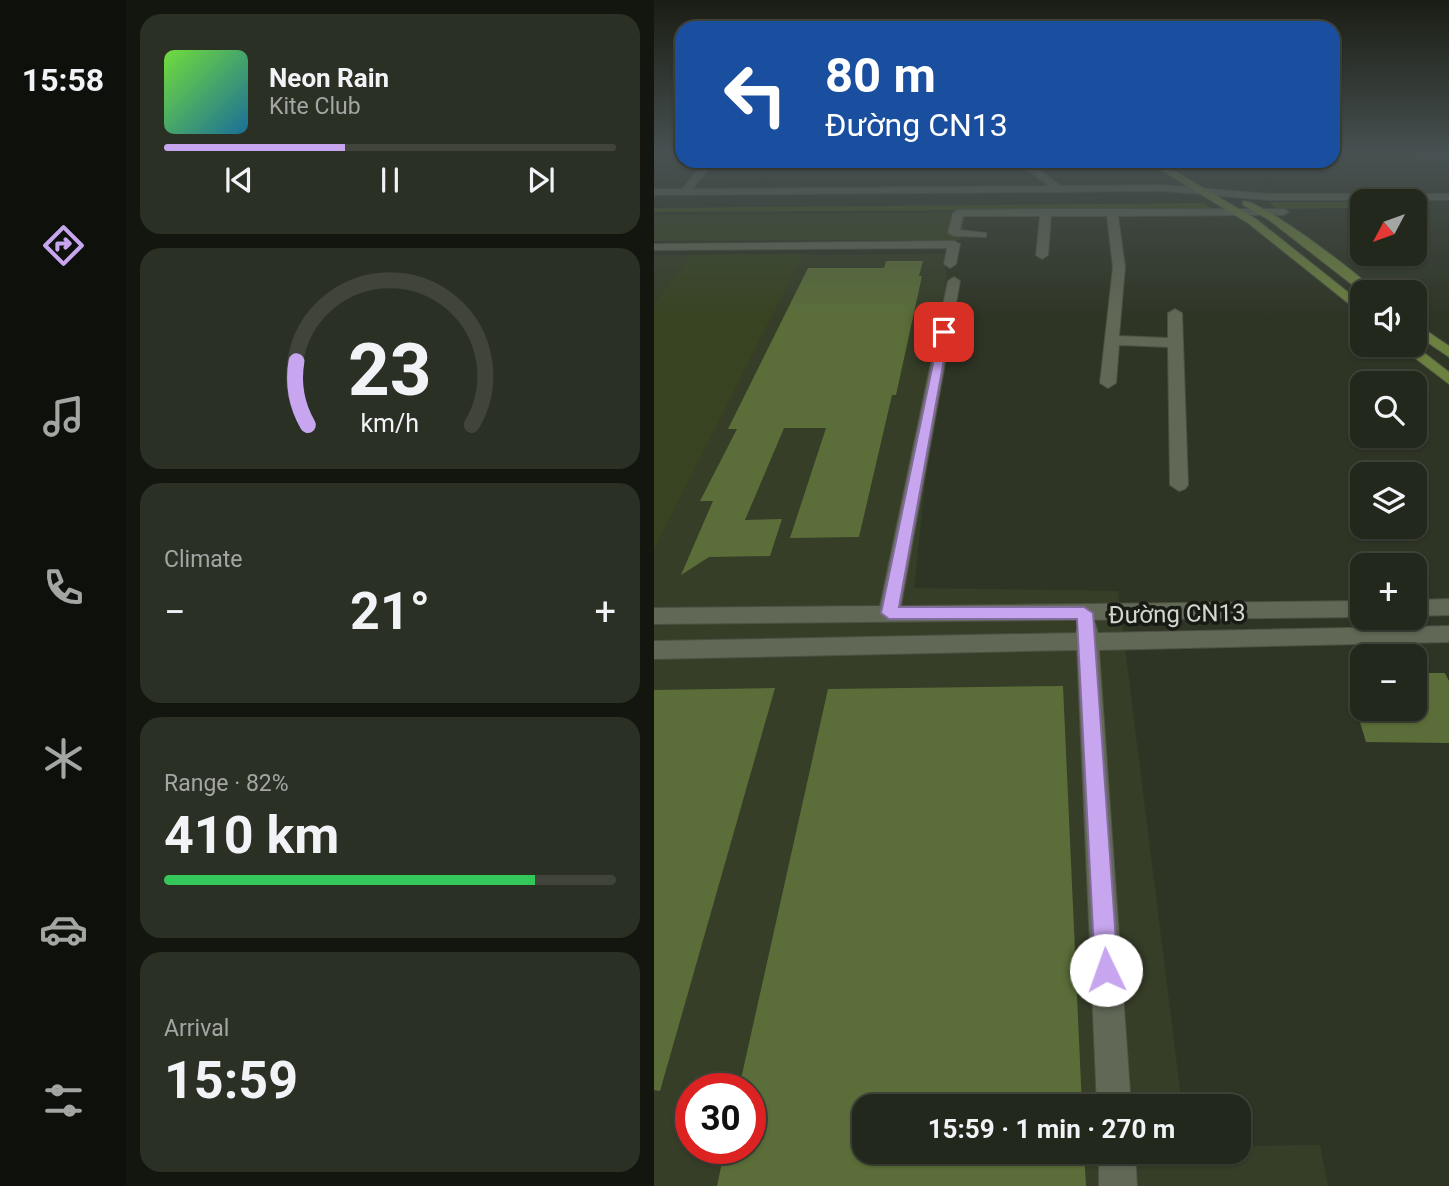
<!DOCTYPE html>
<meta charset="utf-8">
<style>
body{margin:0;font-family:Roboto,sans-serif;background:#2b3025;color:#f1f3f6;height:100vh;display:flex;flex-direction:column;font-size:26px;white-space:nowrap}
*{box-sizing:border-box;margin:0}
p{font-size:23px;color:#a3a6a3}
.icon{flex:none;width:38px;height:38px;fill:none;stroke:currentColor;stroke-width:2;stroke-linecap:round;stroke-linejoin:round}
.map{position:relative;flex:1;overflow:hidden}
.sheet{display:flex;flex-direction:column;gap:14px;padding:14px;background:#13160f;width:528px}
.sheet>*{flex:none}
.guide{position:absolute;left:21px;top:21px;width:665px;height:147px;border-radius:21px;box-shadow:0 2px 5px #0004,0 0 0 2px #40443b;background:#1a4fa0;color:#fff;overflow:hidden}
.needle{width:46px;rotate:229deg}
.buttons{position:absolute;left:696px;top:189px;display:grid;gap:14px}
.buttons a{display:grid;place-items:center;width:77px;height:77px;border-radius:14px;background:#23281c;box-shadow:0 2px 5px #0004,0 0 0 2px #40443b;font-size:35px}
.speed{position:absolute;left:21px;top:1073px;display:flex;gap:14px;font-size:35px;font-weight:700;text-align:center}
.speed>*{display:grid;place-content:center;width:91px;height:91px;border-radius:50%;background:#23281c;box-shadow:0 2px 5px #0004,0 0 0 2px #40443b;line-height:1}
.speed .limit{border:10px solid #d22;background:#fff;color:#111}
.pin{position:absolute;display:grid;place-items:center;width:60px;height:60px;color:#fff;margin:-30px;border-radius:14px;box-shadow:0 4px 10px #0006}
.me{position:absolute;width:77px;margin:-38px;rotate:357deg;stroke-linejoin:round;filter:drop-shadow(0 0 5px #0008)}
.turn{display:flex;align-items:center;gap:24px;height:147px;padding:0 35px;font-size:32px}
.turn .icon{width:91px;height:91px;stroke-width:2.5}
.turn b{display:block;font-size:49px;line-height:60px}
.big{font-size:52px;font-weight:700;line-height:1.1}
.sheet .tile{flex:1;display:flex;flex-direction:column;justify-content:center;gap:10px;min-width:0;padding:0 24px;border-radius:21px;background:#2b3025}
.sheet .dial{align-items:center;gap:0}
.dial svg{height:182px;overflow:visible;fill:none;stroke:#40443b;stroke-width:7;stroke-linecap:round;text-anchor:middle}
.dial text{fill:#f1f3f6;stroke:none}
.song{display:flex;align-items:center;gap:21px}
.cover{width:84px;height:84px;border-radius:10px;background:linear-gradient(135deg,hsl(100 70% 55%),hsl(200 70% 35%))}
.played{height:7px;border-radius:4px;background:linear-gradient(90deg,#c7a6ef 40%,#40443b 40%)}
.keys{display:flex;justify-content:space-around;direction:ltr}
.heat{display:flex;justify-content:space-between;align-items:center;font-size:38px;direction:ltr}
.charge{height:10px;border-radius:5px;background:linear-gradient(90deg,#34c759 82%,#40443b 0)}
.trip{position:absolute;left:198px;top:1094px;width:399px;height:70px;border-radius:21px;background:#23281c;box-shadow:0 2px 5px #0004,0 0 0 2px #40443b;font-weight:700;line-height:70px;text-align:center}
main{display:flex;flex:1;min-height:0}
.tabs{display:flex;flex-direction:column;width:126px;justify-content:space-around;align-items:center;background:#0e100b;color:#a3a6a3}
.tabs .icon{width:49px;height:49px}
.tabs .on{color:#c7a6ef}
.tabs b{font-size:32px;color:#f1f3f6}
.map>svg:first-child{display:block}
</style>
<main>
<nav class="tabs">
<b>15:58</b>
<svg class="icon on" aria-label="directions" viewBox="0 0 24 24"><path d="M12 3l9 9-9 9-9-9zM9 14v-3h6M13 9l2 2-2 2"/></svg>
<svg class="icon" aria-label="music" viewBox="0 0 24 24"><path d="M9 18V5l10-2v13"/><circle cx="6" cy="18" r="3"/><circle cx="16" cy="16" r="3"/></svg>
<svg class="icon" aria-label="phone" viewBox="0 0 24 24"><path d="M5 4h4l2 5-3 2q2 4 5 5l2-3 5 2v4C11 20 4 13 5 4z"/></svg>
<svg class="icon" aria-label="climate" viewBox="0 0 24 24"><path d="M12 3v18M4 7l16 10M4 17L20 7"/></svg>
<svg class="icon" aria-label="car" viewBox="0 0 24 24"><path d="M5 17H2v-5l4-1 3-4h7l3 4 3 1v5h-3M9 17h6M6 11h13"/><circle cx="7" cy="17" r="2"/><circle cx="17" cy="17" r="2"/></svg>
<svg class="icon" aria-label="filters" viewBox="0 0 24 24"><path d="M4 7h16M4 17h16"/><circle cx="9" cy="7" r="2"/><circle cx="15" cy="17" r="2"/></svg>
</nav>
<section class="sheet">
<div class="tile">
<div class="song"><i class="cover"></i><div><b>Neon Rain</b><p>Kite Club</p></div></div>
<div class="played"></div>
<div class="keys"><svg class="icon" aria-label="previous" viewBox="0 0 24 24"><path d="M18 5L8 12l10 7zM5 5v14"/></svg><svg class="icon" aria-label="pause" viewBox="0 0 24 24"><path d="M8 5v14M16 5v14"/></svg><svg class="icon" aria-label="next" viewBox="0 0 24 24"><path d="M6 5l10 7-10 7zM19 5v14"/></svg></div>
</div>
<div class="tile dial"><svg viewBox="0 0 100 80">
<path d="M14 69A42 42 0 1 1 86 69"/>
<path d="M14 69A42 42 0 0 1 9 41" stroke="#c7a6ef"/>
<text x="50" y="56" font-size="32" font-weight="700">23</text>
<text x="50" y="72" font-size="11">km/h</text>
</svg></div>
<div class="tile"><p>Climate</p>
<div class="heat"><a>−</a><b class="big">21°</b><a>+</a></div>
</div>
<div class="tile"><p>Range · 82%</p><b class="big">410 km</b><div class="charge"></div></div>
<div class="tile"><p>Arrival</p><b class="big">15:59</b></div>
</section>
<div class="map">
<svg width="795" height="1186" viewBox="0 0 795 1186">
<rect width="100%" height="100%" fill="#2f3525"/>
<path fill="#363e28" fill-rule="evenodd" d="M 290,254 L 293,277 L 260,588 L 464,591 L 528,1106 L 210,1106 L 210,1152 L 584,1152 L 585,1146 L 666,1145 L 674,1186 L 0,1186 L 0,255 ZM 37,1088 L 96,1088 L 96,1148 L 37,1148 Z"/>
<g fill="#374321">
<path d="M 312,212 L 307,240 L 0,241 L 0,215 Z"/>
<path d="M 149,254 L 0,550 L 0,304 L 37,255 Z"/>
</g>
<g fill="#42531e">
<path d="M 615,202 L 709,202 L 709,208 L 622,209 Z"/>
<path d="M 550,203 L 558,209 L 0,212 L 0,208 Z"/>
</g>
<g fill="#5b6e39">
<path d="M 232,261 L 269,261 L 265,276 L 268,276 L 242,395 L 238,395 L 205,537 L 136,538 L 172,428 L 130,428 L 91,520 L 128,519 L 116,556 L 55,557 L 27,575 L 59,501 L 46,501 L 83,429 L 74,429 L 154,268 L 230,268 Z"/>
<path d="M 761,673 L 791,673 L 795,681 L 795,743 L 712,742 L 702,709 L 761,709 Z"/>
<path d="M 409,686 L 428,1106 L 210,1106 L 210,1152 L 430,1152 L 432,1186 L 63,1186 L 71,1148 L 96,1148 L 96,1088 L 85,1088 L 174,689 Z"/>
<path d="M 121,688 L 6,1091 L 0,1090 L 0,690 Z"/>
</g>
<g fill="none" stroke-linecap="round" stroke-linejoin="round">
<g stroke="#4b5043" stroke-width="2">
<g id="minor">
<path d="M 759,153 L 795,153 L 795,159 L 768,159 Z"/>
<path d="M 52,161 L 62,161 L 38,189 L 395,186 L 362,161 L 373,161 L 407,186 L 509,185 L 614,194 L 795,194 L 795,200 L 614,200 L 509,191 L 0,195 L 0,189 L 28,189 Z"/>
<path d="M 392,209 L 630,209 L 635,212 L 630,215 L 464,216 L 471,267 L 465,336 L 514,338 L 514,313 L 521,309 L 528,313 L 534,485 L 531,489 L 525,491 L 516,485 L 514,347 L 465,345 L 462,383 L 454,388 L 446,383 L 459,267 L 453,216 L 397,216 L 394,255 L 388,259 L 382,255 L 386,216 L 309,216 L 306,230 L 332,233 L 332,237 L 300,236 L 294,233 L 299,213 L 304,210 Z"/>
<path d="M 300,241 L 306,244 L 302,264 L 296,268 L 290,264 L 293,248 L 0,250 L 0,244 Z"/>
<path d="M 300,277 L 306,281 L 247,606 L 709,601 L 709,617 L 0,624 L 0,608 L 226,606 L 294,281 Z"/>
<path d="M 795,599 L 795,615 L 761,616 L 761,600 Z"/>
<path d="M 433,621 L 441,623 L 444,633 L 795,626 L 795,642 L 445,650 L 477,1106 L 443,1106 L 423,650 L 0,659 L 0,641 L 422,633 L 425,623 Z"/>
<path d="M 445,1152 L 481,1152 L 483,1186 L 445,1186 Z"/>
</g>
</g>
<g stroke="#4b5043" stroke-width="2">
<g id="major">
<path d="M 492,161 L 504,161 L 602,219 L 709,304 L 709,315 L 594,223 Z"/>
<path d="M 589,201 C 606,199 708,276 722,292 L 709,293 L 615,220 L 589,205 Z"/>
<path d="M 761,323 L 795,346 L 795,357 L 761,334 Z"/>
<path d="M 744,345 L 760,345 L 795,372 L 795,384 Z"/>
</g>
</g>
<use href="#minor" fill="#616856" fill-rule="evenodd"/>
<use href="#major" fill="#6c813f" fill-rule="evenodd"/>
</g>
<linearGradient id="sky" x2="0" y2="1"><stop stop-color="#1a1d14"/><stop offset="0.48" stop-color="#475151"/><stop offset="1" stop-color="#475151" stop-opacity="0"/></linearGradient>
<rect width="795" height="319" fill="url(#sky)"/>
<path fill="#c7a6ef" stroke="#816c9b" stroke-width="2" d="M 286,330 L 295,332 L 245,607 L 430,607 L 439,613 L 464,970 L 461,978 L 452,981 L 444,978 L 441,970 L 423,619 L 235,619 L 227,613 Z"/>
<g text-anchor="middle" stroke-width="7" stroke-linejoin="round" paint-order="stroke">
<g font-size="24" fill="#d2d6cc" stroke="#181b14">
<text transform="translate(523 614) rotate(-1)" y="8">Đường CN13</text>
</g>
</g>
</svg>
<div class="buttons">
<a><svg class="needle" viewBox="-14 -14 28 28"><path d="M0-13l5 13h-10z" fill="#e53935"/><path d="M0 13l5-13h-10z" fill="#a3a6a3"/></svg></a>
<a><svg class="icon" aria-label="sound" viewBox="0 0 24 24"><path d="M4 9h4l5-4v14l-5-4H4zM17 9q2 3 0 6"/></svg></a>
<a><svg class="icon" aria-label="search" viewBox="0 0 24 24"><circle cx="10" cy="10" r="6"/><path d="M15 15l6 6"/></svg></a>
<a><svg class="icon" aria-label="layers" viewBox="0 0 24 24"><path d="M12 4l9 5-9 5-9-5zM3 14l9 5 9-5"/></svg></a>
<a>+</a>
<a>−</a>
</div>
<div class="speed"><div class="limit">30</div></div>
<div class="pin" style="left:290px;top:332px;background:#d93025"><svg class="icon" aria-label="arrive" viewBox="0 0 24 24"><path d="M6 21V4h12l-3 4 3 4H6"/></svg></div>
<svg class="me" style="left:452px;top:970px" viewBox="-20 -20 40 40"><circle r="19" fill="#fff"/><path d="M0-13L10 11 0 6-10 11z" fill="#c7a6ef"/></svg>
<div class="trip">15:59 · 1 min · 270 m</div>
<div class="guide">
<div class="turn"><svg class="icon" aria-label="left" viewBox="0 0 24 24"><path d="M17 20v-9H6M10 6l-5 5 5 5"/></svg><div><b>80 m</b>Đường CN13</div></div>
</div>
</div>
</main>
